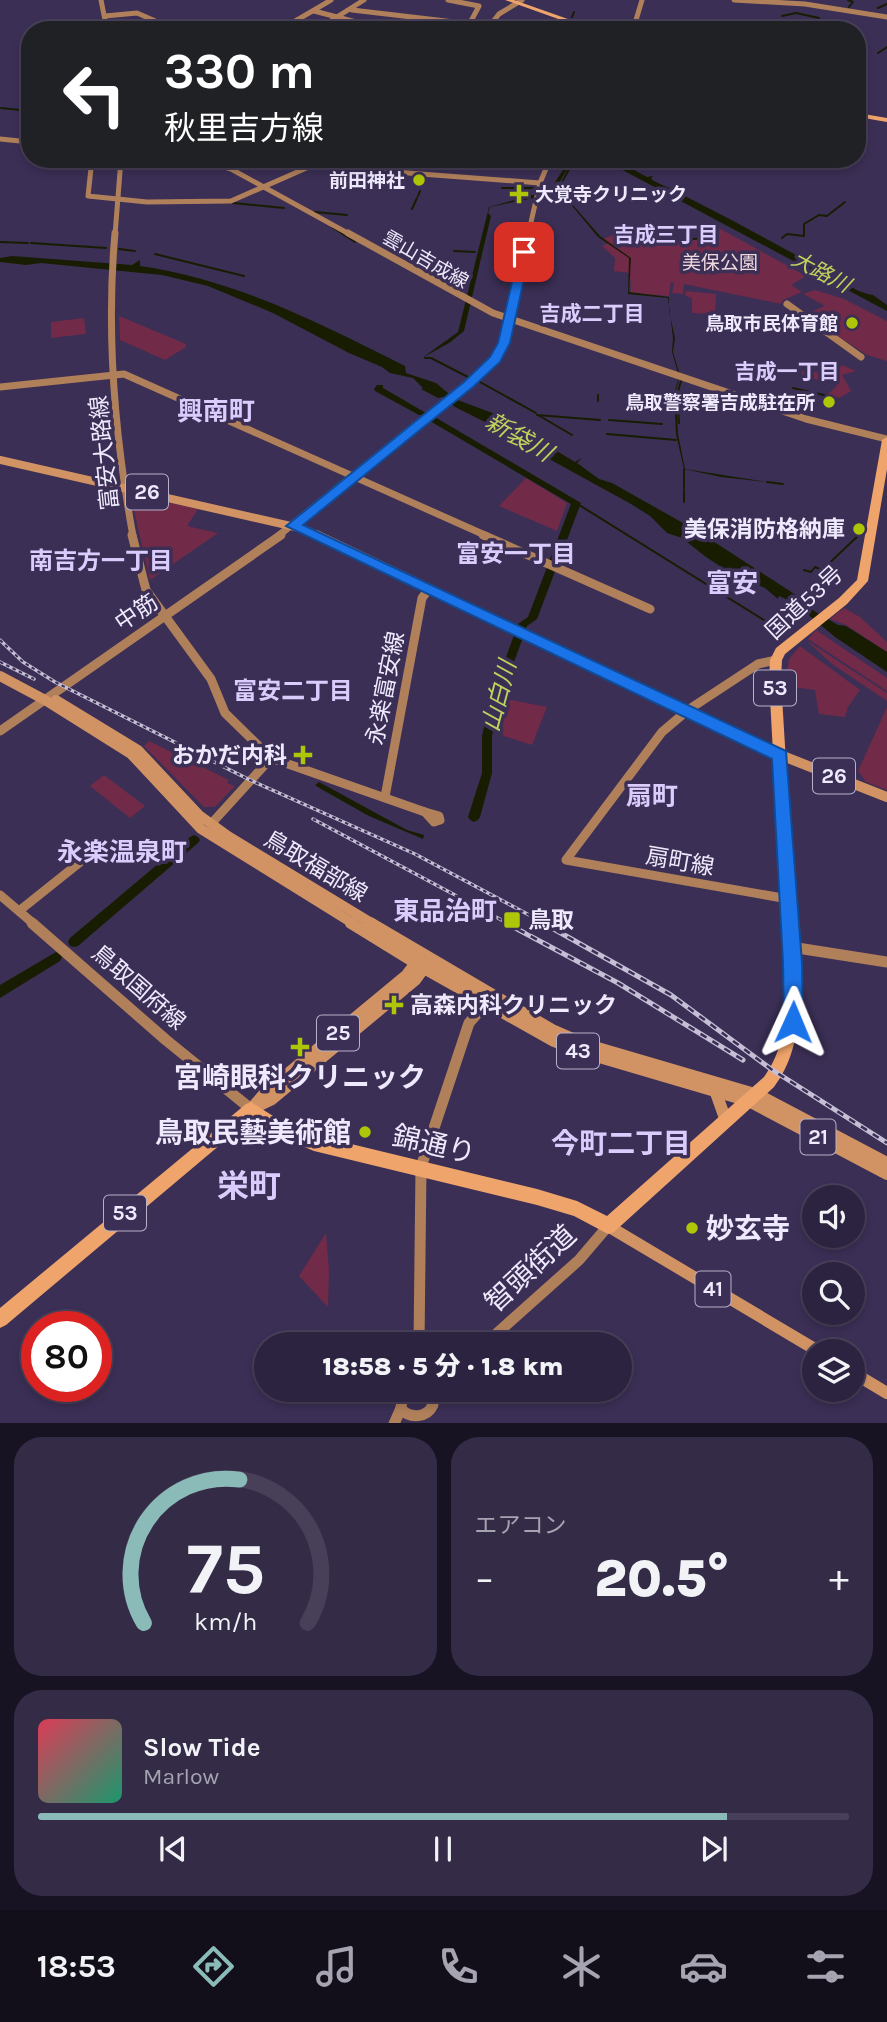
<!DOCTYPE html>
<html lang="ja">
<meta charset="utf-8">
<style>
body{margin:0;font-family:Karla,"Noto Sans JP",sans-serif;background:#342b47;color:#f1f3f6;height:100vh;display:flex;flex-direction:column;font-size:26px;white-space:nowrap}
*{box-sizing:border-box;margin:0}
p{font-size:23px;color:#a6a4b1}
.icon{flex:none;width:38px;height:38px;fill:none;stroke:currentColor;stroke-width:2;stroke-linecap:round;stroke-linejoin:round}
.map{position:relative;height:1423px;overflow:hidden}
.details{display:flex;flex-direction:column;gap:14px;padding:14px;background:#181323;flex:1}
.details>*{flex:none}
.hud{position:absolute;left:21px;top:21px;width:845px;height:147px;border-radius:28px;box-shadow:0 4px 10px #0003,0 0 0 2px #484059;background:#202124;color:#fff;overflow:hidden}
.buttons{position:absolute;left:802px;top:1185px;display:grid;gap:14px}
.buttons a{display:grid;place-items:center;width:63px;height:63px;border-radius:50%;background:#2c2340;box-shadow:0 4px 10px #0003,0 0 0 2px #484059;font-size:35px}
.speed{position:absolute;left:21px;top:1311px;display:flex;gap:14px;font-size:35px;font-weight:700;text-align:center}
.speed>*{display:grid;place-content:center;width:91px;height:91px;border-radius:50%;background:#2c2340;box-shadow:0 4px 10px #0003,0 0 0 2px #484059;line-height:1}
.speed .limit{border:10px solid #d22;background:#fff;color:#111}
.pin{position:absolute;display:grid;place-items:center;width:60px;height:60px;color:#fff;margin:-30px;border-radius:14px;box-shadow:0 4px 10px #0006}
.me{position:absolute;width:77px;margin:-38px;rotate:1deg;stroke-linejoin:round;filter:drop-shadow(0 0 5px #0008)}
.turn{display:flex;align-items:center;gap:24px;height:147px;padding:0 28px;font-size:32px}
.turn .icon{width:91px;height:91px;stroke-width:2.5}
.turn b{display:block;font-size:49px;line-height:60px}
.big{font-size:52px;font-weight:800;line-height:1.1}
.details .widget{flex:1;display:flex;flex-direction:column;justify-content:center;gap:10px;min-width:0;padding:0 24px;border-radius:28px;background:#342b47}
.details .dial{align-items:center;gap:0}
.dial svg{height:182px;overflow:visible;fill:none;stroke:#484059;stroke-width:7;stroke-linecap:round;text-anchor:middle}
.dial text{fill:#f1f3f6;stroke:none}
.song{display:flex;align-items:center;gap:21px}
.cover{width:84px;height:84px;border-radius:10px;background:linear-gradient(135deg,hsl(350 70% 55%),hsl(160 70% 35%))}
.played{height:7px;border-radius:4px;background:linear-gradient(90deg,#8bbbb9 85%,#484059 85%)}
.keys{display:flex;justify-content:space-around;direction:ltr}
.heat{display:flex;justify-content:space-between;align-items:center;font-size:38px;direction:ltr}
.details .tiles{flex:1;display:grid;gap:14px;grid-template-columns:1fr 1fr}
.widget:last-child{grid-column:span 2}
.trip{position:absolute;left:254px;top:1332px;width:378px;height:70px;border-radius:35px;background:#2c2340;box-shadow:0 4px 10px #0003,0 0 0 2px #484059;font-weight:800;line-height:70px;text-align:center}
.dock{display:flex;height:112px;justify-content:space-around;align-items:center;background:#120e1a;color:#a6a4b1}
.dock .icon{width:49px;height:49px}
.dock .current{color:#8bbbb9}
.dock b{font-size:32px;color:#f1f3f6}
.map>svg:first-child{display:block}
</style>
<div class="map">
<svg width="887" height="1424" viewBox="0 0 887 1424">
<rect width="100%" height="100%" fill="#3b2f55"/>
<g fill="#712a47">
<path d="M 717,227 L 806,276 L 791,285 L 802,292 L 783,300 L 781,304 L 684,284 L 683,294 L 672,293 L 674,283 L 671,282 L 669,296 L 631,293 L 630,273 L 614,271 L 615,258 L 602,246 L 609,243 L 603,239 L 624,231 C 656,250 669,243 703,238 L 703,230 Z"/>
<path d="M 815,290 L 844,299 L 887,321 L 887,361 L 867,355 L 805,315 L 825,306 L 803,294 Z"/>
<path d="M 686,291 L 716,294 L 715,314 L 692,313 L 692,298 L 685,296 Z"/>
<path d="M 119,316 L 186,344 L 186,347 L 165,360 L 120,340 Z"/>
<path d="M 84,318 L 86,334 L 51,338 L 51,322 Z"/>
<path d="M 842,365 L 856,371 L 842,375 L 851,391 L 839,398 L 828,394 L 837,386 L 834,382 L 801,377 L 802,371 L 833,374 Z"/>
<path d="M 526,478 L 567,503 L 557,531 L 499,506 Z"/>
<path d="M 138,496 L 198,509 L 187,526 L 218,533 L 150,580 L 132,502 Z"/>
<path d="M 844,608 L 860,617 L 887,642 L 887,652 L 846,625 L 830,619 Z"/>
<path d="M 816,630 L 887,678 L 887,691 L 808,639 Z"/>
<path d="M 806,640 L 887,693 L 887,701 L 832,664 Z"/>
<path d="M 800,646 L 860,690 L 848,707 L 845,717 L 819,714 L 815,690 L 785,686 L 789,659 Z"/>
<path d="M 511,700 L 547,707 L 532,745 L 504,736 L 501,732 L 508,702 Z"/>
<path d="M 887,707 L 887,790 L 866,782 L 858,771 Z"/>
<path d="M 149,741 L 229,780 L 227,783 L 235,786 L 215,807 L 204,807 L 144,746 Z"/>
<path d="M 104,775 L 145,806 L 130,818 L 90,786 Z"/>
<path d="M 326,1233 L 329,1270 L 328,1307 L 299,1276 Z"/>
</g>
<g fill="#181d02">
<path d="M 570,159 L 576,159 L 559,189 L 600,236 L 631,258 L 629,292 L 669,297 L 669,311 L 675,338 L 673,352 L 680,375 L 676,391 L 678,434 L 685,469 L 767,482 L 721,477 L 684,469 L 676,434 L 674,394 L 679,376 L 672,352 L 673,338 L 668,298 L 628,294 L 629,258 L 598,237 L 558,189 L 571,162 L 553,194 L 490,207 L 488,213 L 491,216 L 464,331 L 449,343 L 422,358 L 458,332 L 489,207 L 550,190 Z"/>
<path d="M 602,159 L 619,162 L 647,177 L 653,176 L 651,179 L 654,181 C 710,208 756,233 811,263 C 829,273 853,292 873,295 L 887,305 L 887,311 Z"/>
<path d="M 12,256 L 132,265 L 140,260 L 140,266 C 234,279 321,324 405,366 L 406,373 L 436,383 L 455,399 L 495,414 L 575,462 L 582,458 L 577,463 L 599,479 L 612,483 L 699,532 L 802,599 L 800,601 L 804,605 L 838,625 L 846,626 L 887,652 L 887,672 L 835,637 L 793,602 L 779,596 L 778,599 L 765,588 L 732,574 L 706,557 L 682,538 L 667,533 L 650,516 L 631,504 L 511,438 L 509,434 L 455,407 L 443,397 L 438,398 L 421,389 L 423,388 L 413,378 L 390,373 L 382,367 L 349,353 L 273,313 L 208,286 L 162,275 L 41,263 L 26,265 L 0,262 L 0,258 Z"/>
<path d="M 319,782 L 407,830 L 424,835 L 423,839 L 369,816 L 321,789 L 315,785 Z"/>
</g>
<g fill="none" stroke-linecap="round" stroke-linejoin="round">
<g stroke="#181d02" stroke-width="2">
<path d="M 848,0 L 853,2 L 849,7"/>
<path d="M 878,8 L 887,4"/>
<path d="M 782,16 L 796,13 L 819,18"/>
<path d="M 572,17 L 574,12"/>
<path d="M 777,25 L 801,23 L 818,27"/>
<path d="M 569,27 L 569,30"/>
<path d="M 878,53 L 887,47"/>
<path d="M 1,108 L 30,111"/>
<path d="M 858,112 L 865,115"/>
<path d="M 858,119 L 864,118"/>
<path d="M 768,168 L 776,162"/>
<path d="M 502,188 L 535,188"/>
<path d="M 542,188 L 548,188"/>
<path d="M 418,196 L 420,191"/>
<path d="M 233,203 L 284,208"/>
<path d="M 412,209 L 417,198"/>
<path d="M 315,212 L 347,215"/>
<path d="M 332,227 L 355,242"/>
<path d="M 624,231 L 654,243 L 703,238"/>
<path d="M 782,238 L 787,234 L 804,236 L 804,224 L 819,215 L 827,216 L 845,202"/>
<path d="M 0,242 L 28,243"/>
<path d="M 31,243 L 106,248"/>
<path d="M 119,249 L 135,251"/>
<path d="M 454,251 L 475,252"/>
<path d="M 155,254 L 244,276"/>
<path d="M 425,358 L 431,358 L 468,377"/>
<path d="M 480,382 L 536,413"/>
<path d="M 793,388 L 828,396"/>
<path d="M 598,395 L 598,401"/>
<path d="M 537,415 L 600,420"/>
<path d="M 538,415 L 572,435"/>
<path d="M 609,420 L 662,424"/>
<path d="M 679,423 L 677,395 L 681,381"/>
<path d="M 607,434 L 676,440"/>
<path d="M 684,469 L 684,489"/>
<path d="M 767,482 L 783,484"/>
<path d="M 684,491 L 684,502"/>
<path d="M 576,503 L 783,632"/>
<path d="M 804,570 L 811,572 L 815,567 L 822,570 L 860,534"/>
</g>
<g fill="#181d02" fill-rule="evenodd">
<path d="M 377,385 L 383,385 L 383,388 L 426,413 L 425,415 L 419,415 L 375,391 L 374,389 Z"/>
<path d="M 433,416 L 581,503 L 537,619 L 527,626 L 499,704 L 492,736 L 492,773 L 480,817 L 478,820 L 474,822 L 470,820 L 468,817 L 482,773 L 482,736 L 489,704 L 518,624 L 528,617 L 571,504 L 430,421 L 429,419 Z"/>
<path d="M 194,835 L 198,837 L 200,840 L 198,843 L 78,946 L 74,947 L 70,946 L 68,942 L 70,938 L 190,837 Z"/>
<path d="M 56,952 L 60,953 L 62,957 L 60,961 L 0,998 L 0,985 Z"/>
</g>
<g stroke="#b0805b" stroke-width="5">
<path d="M 101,0 L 107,30"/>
<path d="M 448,0 L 479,6 L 470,23"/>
<path d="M 734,0 L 805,4 L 887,17"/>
<path d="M 352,10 L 523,30"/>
<path d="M 314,11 L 360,23 L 425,30"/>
<path d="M 105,16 L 137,13 L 176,30"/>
<path d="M 297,20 L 329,30"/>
<path d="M 321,27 L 364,0"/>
<path d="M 488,28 L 499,14 L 522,0"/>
<path d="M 280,30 L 331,0"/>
<path d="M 633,30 L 642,0"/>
<path d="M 0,139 L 30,142"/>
<path d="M 92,159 L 88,196 L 147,202 L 231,201 L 327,159"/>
<path d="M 199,159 L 231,169 L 351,235"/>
<path d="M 363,159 L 395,172 L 540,183"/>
<path d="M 115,235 L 121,159"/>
<path d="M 528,235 L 540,183 L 550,159"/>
</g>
<g stroke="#b0805b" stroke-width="7">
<path d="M 115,233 C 106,333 115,438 133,536"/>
<path d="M 348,233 L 493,313 L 806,419 L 887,439"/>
<path d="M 787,304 L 861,357"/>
<path d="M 0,387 L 124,374 L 487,536"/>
<path d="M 278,536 L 491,364 L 504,343 L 529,233"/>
</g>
<g stroke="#b0805b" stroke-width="9">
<path d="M 132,535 L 146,590 L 211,679 L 225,713 L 271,758 L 425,812"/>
<path d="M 483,535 L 650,609"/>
<path d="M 776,660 L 758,664 L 688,710 L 662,732 L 566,860 L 788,899"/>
<path d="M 0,731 L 281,535"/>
<path d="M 385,797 L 422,598 L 429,589"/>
<path d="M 425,812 L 439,816 L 440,820 L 434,822 Z"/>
<path d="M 211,824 L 271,758"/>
<path d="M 0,895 L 34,924"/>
<path d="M 19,911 L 99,847"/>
</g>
<g stroke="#b0805b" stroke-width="11">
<path d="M 32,923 L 166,1040 L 251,1109"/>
<path d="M 791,947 L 887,962"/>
<path d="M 419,1344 L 421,1167 L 469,1023 L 488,1001"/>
<path d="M 485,1344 L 579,1260 L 608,1226"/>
<path d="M 409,1390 L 402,1398 L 401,1409 C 410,1419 427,1418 433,1405 L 426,1390"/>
<path d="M 394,1424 L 401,1408"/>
</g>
<path stroke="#d19364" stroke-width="8" d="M 0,460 L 304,529 L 319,536"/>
<g stroke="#d19364" stroke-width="10">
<path d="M 316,535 L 765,749 L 887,797"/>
<path d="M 0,676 L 45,700 L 131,754 L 201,829 L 354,924"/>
<path d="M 56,700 L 138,750 L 199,815 L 228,836 L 373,924"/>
</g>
<g stroke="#d19364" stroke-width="12">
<path d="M 351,923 L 424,968 L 554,1041 L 579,1051 L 749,1101 L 887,1174"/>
<path d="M 370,923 L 552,1030 L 584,1044 L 758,1095 L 887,1163"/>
<path d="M 715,1090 L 726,1121"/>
<path d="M 254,1106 L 266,1092 L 407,975 L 420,958"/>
<path d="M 251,1109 L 272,1099 L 415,980 L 426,965"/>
<path d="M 608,1226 L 818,1351"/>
<path d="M 852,1372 L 887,1393"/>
</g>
<g fill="#efa46b" fill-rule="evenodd">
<path d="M 505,0 L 514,0 L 599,30 L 589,30 Z"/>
<path d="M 858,113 L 887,118 L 887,122 L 858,117 Z"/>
<path d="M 887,437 L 887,469 L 868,581 L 847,604 L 785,654 L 782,660 L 781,680 L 801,1009 C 796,1038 792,1063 774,1087 L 614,1232 L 608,1234 L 574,1216 L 537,1205 L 314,1151 L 278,1136 L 252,1118 L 6,1325 L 0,1328 L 0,1308 L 246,1104 L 251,1102 L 289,1126 L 314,1135 L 537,1189 L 577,1201 L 607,1216 L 764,1077 C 780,1055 782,1036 787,1009 L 769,680 L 770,660 L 776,648 L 839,598 L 857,580 L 882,440 Z"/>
</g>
<g stroke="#c5bfd6" stroke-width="3.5">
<g id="rail-far1">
<path d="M 0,640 L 23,662 L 55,682 L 250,780 L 415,854 L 546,924"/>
<path d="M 0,662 L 34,679"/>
<path d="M 313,819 L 509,924"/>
</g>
</g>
<g stroke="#c5bfd6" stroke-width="5">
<g id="rail">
<path d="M 506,923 L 618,983 L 743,1060"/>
<path d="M 543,923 L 671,995 L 771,1069 L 887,1143"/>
</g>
</g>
<use href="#rail-far1" stroke="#3b2f55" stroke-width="2" stroke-dasharray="3.5" stroke-linecap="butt"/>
<use href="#rail" stroke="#3b2f55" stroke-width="2.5" stroke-dasharray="7" stroke-linecap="butt"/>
</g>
<path fill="#1a73e8" stroke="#114b97" stroke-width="2" d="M 524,248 L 530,252 L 510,343 L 500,362 L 473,387 L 303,525 L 786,751 L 802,963 L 803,1022 L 800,1028 L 793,1030 L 786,1028 L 784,1022 L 783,963 L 772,759 L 286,526 L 464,382 L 490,357 L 498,343 L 519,252 Z"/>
<g fill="#aec508" stroke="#3b2f55" stroke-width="2.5">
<circle cx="419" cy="180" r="7"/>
<path d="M515.5 183.5h7v7h7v7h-7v7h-7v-7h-7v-7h7z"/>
<circle cx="852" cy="323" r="7"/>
<circle cx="829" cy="402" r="7"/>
<circle cx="859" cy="529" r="7"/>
<path d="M299.5 744.5h7v7h7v7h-7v7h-7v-7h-7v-7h7z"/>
<rect x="503" y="911" width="18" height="18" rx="3.5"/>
<path d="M390.5 994.5h7v7h7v7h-7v7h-7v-7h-7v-7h7z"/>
<path d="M296.5 1036.5h7v7h7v7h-7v7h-7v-7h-7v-7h7z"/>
<circle cx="365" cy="1132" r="7"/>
<circle cx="692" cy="1228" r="7"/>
</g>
<g text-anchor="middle" stroke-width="7" stroke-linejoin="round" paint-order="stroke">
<g font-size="19" font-weight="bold" fill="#eee9fc" stroke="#3b2f55" text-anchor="end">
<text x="405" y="187">前田神社</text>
<text x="535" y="201" text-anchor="start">大覚寺クリニック</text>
<text x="838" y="330">鳥取市民体育館</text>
<text x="815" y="409">鳥取警察署吉成駐在所</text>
</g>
<g font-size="19" fill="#eee9fc" stroke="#3b2f55">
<text transform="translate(426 259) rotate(30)" y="7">雲山吉成線</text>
</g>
<g font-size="19" fill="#efd7de" stroke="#3b2f55">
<text x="720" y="269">美保公園</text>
</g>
<g font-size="21" font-weight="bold" fill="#dacdfd" stroke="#3b2f55">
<text x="666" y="242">吉成三丁目</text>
<text x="592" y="321">吉成二丁目</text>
<text x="787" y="379">吉成一丁目</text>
</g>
<g font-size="21" font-style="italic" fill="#bed25c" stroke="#3b2f55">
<text transform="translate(821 272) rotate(28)" y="7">大路川</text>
</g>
<g fill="#3b2f55" stroke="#b8b1ca" stroke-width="2">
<rect x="126" y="474.5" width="42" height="35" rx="5"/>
<rect x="754" y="670.5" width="42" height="35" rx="5"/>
<rect x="813" y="758.5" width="42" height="35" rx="5"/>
<rect x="317" y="1015.5" width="42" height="35" rx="5"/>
<rect x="557" y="1033.5" width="42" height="35" rx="5"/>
<rect x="800.5" y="1119.5" width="35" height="35" rx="5"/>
<rect x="104" y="1195.5" width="42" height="35" rx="5"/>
<rect x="695.5" y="1271.5" width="35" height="35" rx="5"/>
</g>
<g font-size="21" font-weight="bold" fill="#eee9fc">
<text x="147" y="499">26</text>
<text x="775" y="695">53</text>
<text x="834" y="783">26</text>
<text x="338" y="1040">25</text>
<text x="578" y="1058">43</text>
<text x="818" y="1144">21</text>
<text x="125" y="1220">53</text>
<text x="713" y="1296">41</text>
</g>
<g font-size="23" fill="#eee9fc" stroke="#3b2f55">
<text transform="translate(104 453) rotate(-96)" y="8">富安大路線</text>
<text transform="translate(804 602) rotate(-43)" y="8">国道53号</text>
<text transform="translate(136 612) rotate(-34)" y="8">中筋</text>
<text transform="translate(385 688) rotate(-79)" y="8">永楽富安線</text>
<text transform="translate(680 861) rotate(10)" y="8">扇町線</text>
<text transform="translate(316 866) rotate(31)" y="8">鳥取福部線</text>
<text transform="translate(139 987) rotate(41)" y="8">鳥取国府線</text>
</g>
<g font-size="23" font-weight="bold" fill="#eee9fc" stroke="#3b2f55" text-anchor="end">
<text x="845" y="537">美保消防格納庫</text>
<text x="287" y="763">おかだ内科</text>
<text x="528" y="928" text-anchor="start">鳥取</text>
<text x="410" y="1013" text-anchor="start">高森内科クリニック</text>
</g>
<g font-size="24" font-style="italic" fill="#bed25c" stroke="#3b2f55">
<text transform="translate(519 437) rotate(30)" y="8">新袋川</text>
<text transform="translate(499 696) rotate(-75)" y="8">山白川</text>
</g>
<g font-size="24" font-weight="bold" fill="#dacdfd" stroke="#3b2f55">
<text x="516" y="562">富安一丁目</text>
<text x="101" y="569">南吉方一丁目</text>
<text x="293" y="699">富安二丁目</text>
</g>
<g font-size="26" font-weight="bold" fill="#dacdfd" stroke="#3b2f55">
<text x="216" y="420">興南町</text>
<text x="732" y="592">富安</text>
<text x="652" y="805">扇町</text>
<text x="122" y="861">永楽温泉町</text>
<text x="445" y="920">東品治町</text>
</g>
<g font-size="28" font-weight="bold" fill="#eee9fc" stroke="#3b2f55">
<text x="300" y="1087">宮崎眼科クリニック</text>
<text x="351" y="1142" text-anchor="end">鳥取民藝美術館</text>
<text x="706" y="1238" text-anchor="start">妙玄寺</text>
</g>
<g font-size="28" font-weight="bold" fill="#dacdfd" stroke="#3b2f55">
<text x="621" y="1153">今町二丁目</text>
</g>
<g font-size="28" fill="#eee9fc" stroke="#3b2f55">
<text transform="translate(434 1144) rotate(13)" y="10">錦通り</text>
<text transform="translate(530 1268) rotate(-43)" y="10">智頭街道</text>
</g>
<g font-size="32" font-weight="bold" fill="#dacdfd" stroke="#3b2f55">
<text x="249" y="1197">栄町</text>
</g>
</g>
</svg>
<div class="buttons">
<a><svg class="icon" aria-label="sound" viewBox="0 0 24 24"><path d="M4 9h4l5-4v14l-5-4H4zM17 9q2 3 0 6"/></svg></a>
<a><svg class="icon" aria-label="search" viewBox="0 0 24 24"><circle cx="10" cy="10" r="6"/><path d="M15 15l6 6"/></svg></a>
<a><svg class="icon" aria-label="layers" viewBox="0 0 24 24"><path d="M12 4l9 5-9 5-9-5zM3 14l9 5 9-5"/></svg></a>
</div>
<div class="speed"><div class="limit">80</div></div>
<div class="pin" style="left:524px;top:252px;background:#d93025"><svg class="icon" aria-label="arrive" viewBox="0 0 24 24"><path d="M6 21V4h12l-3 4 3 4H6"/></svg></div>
<svg class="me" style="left:793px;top:1022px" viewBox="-20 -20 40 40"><path d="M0-17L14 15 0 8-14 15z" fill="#1a73e8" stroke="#fff" stroke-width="4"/></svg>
<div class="trip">18:58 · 5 分 · 1.8 km</div>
<div class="hud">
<div class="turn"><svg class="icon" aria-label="left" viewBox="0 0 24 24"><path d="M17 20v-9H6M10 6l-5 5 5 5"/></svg><div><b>330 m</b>秋里吉方線</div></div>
</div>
</div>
<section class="details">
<div class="tiles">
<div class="widget dial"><svg viewBox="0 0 100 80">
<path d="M14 69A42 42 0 1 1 86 69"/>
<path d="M14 69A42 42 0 0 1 56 6" stroke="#8bbbb9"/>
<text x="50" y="56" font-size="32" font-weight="700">75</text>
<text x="50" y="72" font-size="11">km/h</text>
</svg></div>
<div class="widget"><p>エアコン</p>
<div class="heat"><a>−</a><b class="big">20.5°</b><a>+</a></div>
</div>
<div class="widget">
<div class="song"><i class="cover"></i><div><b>Slow Tide</b><p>Marlow</p></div></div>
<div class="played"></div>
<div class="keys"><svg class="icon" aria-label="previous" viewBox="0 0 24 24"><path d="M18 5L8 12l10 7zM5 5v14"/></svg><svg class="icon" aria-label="pause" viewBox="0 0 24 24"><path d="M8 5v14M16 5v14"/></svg><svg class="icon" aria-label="next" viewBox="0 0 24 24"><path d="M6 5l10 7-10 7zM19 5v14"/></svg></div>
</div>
</div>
</section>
<nav class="dock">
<b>18:53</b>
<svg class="icon current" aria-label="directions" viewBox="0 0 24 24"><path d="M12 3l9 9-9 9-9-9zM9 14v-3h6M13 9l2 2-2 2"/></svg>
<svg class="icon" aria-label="music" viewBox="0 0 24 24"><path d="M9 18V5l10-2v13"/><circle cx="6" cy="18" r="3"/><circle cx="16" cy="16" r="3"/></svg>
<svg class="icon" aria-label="phone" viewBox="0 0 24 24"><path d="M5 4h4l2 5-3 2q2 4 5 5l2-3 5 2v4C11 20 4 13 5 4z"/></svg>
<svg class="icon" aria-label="climate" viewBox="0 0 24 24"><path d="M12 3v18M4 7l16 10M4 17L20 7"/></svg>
<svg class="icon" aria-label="car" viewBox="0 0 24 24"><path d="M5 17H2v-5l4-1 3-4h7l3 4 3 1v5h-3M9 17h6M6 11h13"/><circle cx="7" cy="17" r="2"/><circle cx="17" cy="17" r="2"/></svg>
<svg class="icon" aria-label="filters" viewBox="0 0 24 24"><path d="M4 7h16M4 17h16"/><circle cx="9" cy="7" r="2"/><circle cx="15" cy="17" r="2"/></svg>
</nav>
